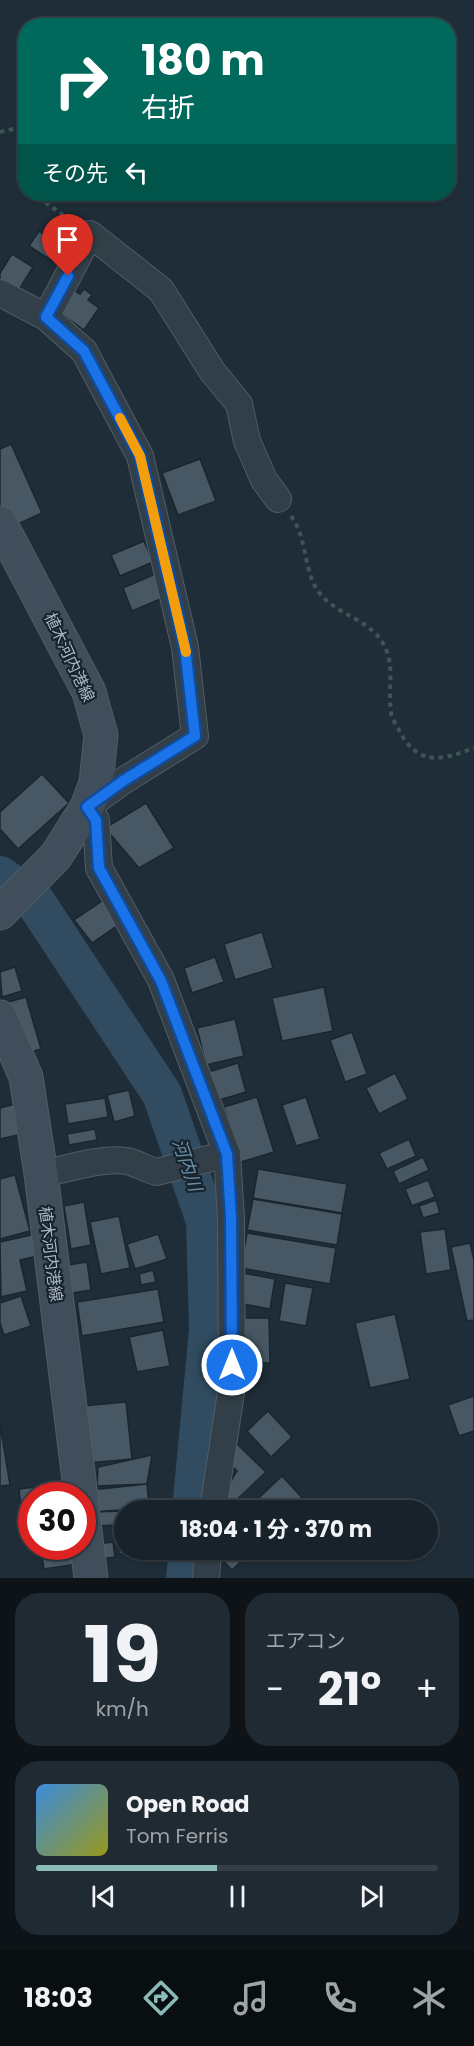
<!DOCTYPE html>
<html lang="ja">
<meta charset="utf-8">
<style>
body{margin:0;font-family:Poppins,"Noto Sans JP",sans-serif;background:#202a32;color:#f1f3f6;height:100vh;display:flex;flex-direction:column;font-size:22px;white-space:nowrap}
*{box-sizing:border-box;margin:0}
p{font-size:20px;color:#9ea4a8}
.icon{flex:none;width:33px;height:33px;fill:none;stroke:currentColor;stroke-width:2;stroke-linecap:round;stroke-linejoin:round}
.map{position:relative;height:1578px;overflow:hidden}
.details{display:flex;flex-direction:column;gap:15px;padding:15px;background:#0d1317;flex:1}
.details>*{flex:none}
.banner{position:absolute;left:18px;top:18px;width:438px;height:183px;border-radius:24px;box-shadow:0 2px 4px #0004,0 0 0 2px #363f47;background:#00695c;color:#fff;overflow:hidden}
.speed{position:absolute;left:18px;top:1482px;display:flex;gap:12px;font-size:30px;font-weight:700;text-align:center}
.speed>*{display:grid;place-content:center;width:78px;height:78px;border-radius:50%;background:#17222a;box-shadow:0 2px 4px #0004,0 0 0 2px #363f47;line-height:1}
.speed .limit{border:9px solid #d22;background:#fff;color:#111}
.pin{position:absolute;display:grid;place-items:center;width:51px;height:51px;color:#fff;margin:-62px -26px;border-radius:50% 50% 50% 0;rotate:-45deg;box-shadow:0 0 6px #0007}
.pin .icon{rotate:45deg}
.me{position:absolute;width:66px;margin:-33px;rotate:0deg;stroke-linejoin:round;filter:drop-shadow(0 0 4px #0008)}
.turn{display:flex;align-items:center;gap:21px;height:126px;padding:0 24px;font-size:27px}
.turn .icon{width:78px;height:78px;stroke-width:2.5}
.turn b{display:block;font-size:42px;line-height:51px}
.then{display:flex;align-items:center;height:57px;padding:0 24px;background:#0003;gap:12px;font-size:22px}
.big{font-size:45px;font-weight:700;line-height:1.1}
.details .widget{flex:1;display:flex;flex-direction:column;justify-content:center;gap:9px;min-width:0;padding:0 21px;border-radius:24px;background:#202a32}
.details .dial{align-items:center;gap:0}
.dial b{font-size:78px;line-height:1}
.song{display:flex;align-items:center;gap:18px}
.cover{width:72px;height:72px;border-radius:9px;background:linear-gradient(135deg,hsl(210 70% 55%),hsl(60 70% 35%))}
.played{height:6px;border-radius:3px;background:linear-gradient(90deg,#8bbbb9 45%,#363f47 45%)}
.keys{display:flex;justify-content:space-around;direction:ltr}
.heat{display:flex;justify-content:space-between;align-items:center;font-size:33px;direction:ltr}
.details .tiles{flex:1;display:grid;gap:15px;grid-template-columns:1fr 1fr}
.widget:last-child{grid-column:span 2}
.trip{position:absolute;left:114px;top:1500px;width:324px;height:60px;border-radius:30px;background:#17222a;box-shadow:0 2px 4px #0004,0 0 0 2px #363f47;font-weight:700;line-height:60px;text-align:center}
.tabs{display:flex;height:96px;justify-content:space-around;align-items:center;background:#090e11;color:#9ea4a8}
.tabs .icon{width:42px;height:42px}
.tabs .current{color:#8bbbb9}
.tabs b{font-size:27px;color:#f1f3f6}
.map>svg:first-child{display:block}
</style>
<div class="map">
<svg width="474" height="1578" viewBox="0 0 474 1578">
<rect width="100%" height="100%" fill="#1f2d38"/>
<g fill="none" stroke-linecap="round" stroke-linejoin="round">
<g stroke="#314c60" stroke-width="40">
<path d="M 0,876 L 34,900 L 162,1094 L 206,1221 L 209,1330 L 192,1510"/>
<path d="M 186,1578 L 189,1550"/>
</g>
</g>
<g fill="#475864" stroke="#1a262f" stroke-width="1.5">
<path d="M 39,231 L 74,254 L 65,269 L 29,246 Z"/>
<path d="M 12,254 L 33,267 L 15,296 L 0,287 L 0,273 Z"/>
<path d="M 70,288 L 80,294 L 84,289 L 92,295 L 88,300 L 99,308 L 84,330 L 55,309 Z"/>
<path d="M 11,444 L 42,513 L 7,529 L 0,514 L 0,449 Z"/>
<path d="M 200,459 L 216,501 L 178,515 L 162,473 Z"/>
<path d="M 144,541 L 153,562 L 120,576 L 111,555 Z"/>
<path d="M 160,572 L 170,595 L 132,611 L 123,588 Z"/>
<path d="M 42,774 L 69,803 L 18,849 L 0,829 L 0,812 Z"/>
<path d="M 146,803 L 174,848 L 139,868 L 105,828 Z"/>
<path d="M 108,897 L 124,921 L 92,943 L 74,920 Z"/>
<path d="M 262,932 L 273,968 L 235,980 L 224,944 Z"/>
<path d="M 215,957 L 224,982 L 192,993 L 184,968 Z"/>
<path d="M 15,967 L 22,991 L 2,997 L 0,972 Z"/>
<path d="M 324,987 L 333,1031 L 282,1041 L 272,998 Z"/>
<path d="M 26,997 L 41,1049 L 21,1055 L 5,1003 Z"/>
<path d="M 235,1019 L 244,1056 L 206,1065 L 197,1028 Z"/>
<path d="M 352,1032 L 367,1074 L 345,1082 L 330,1040 Z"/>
<path d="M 238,1063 L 246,1092 L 213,1102 L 205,1073 Z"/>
<path d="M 395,1073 L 408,1099 L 379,1114 L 366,1088 Z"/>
<path d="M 129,1090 L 135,1116 L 114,1122 L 107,1095 Z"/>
<path d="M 257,1097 L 274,1152 L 241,1162 L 224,1107 Z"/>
<path d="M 306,1097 L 320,1139 L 296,1146 L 282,1105 Z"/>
<path d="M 105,1098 L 108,1117 L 68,1124 L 65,1104 Z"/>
<path d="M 15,1104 L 22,1134 L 0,1139 L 0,1108 Z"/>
<path d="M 95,1129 L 97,1140 L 69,1145 L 67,1134 Z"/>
<path d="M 409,1139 L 416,1156 L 387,1169 L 379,1153 Z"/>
<path d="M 423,1157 L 429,1170 L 399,1184 L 393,1171 Z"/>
<path d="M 258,1169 L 347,1184 L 342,1213 L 253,1198 Z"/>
<path d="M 15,1175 L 30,1231 L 0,1239 L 0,1179 Z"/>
<path d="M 428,1180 L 435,1197 L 412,1206 L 405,1189 Z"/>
<path d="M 253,1199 L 342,1214 L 337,1245 L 247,1230 Z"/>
<path d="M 436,1200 L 440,1213 L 423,1218 L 419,1206 Z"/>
<path d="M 84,1202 L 91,1245 L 71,1249 L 64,1206 Z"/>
<path d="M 119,1216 L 130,1268 L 101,1274 L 90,1222 Z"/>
<path d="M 445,1229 L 451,1270 L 426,1274 L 420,1232 Z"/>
<path d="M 247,1233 L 336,1248 L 330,1284 L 241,1268 Z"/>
<path d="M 36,1234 L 41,1255 L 20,1260 L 27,1291 L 1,1297 L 0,1242 Z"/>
<path d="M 158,1234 L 167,1259 L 135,1269 L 127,1244 Z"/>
<path d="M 470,1243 L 474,1260 L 474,1320 L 467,1321 L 451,1247 Z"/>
<path d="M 87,1262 L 91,1290 L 66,1294 L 62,1266 Z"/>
<path d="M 153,1270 L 156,1282 L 141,1285 L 139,1274 Z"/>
<path d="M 243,1273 L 275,1279 L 270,1309 L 238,1303 Z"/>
<path d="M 285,1283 L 313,1288 L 306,1326 L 279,1321 Z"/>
<path d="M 158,1289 L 164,1322 L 82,1336 L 77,1302 Z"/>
<path d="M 21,1296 L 31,1326 L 4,1335 L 0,1323 L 0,1303 Z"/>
<path d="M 395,1314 L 410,1379 L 370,1388 L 355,1323 Z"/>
<path d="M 239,1318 L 269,1318 L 270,1363 L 239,1363 Z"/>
<path d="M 163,1330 L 170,1366 L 137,1372 L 129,1337 Z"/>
<path d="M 474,1396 L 474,1431 L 459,1436 L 448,1405 Z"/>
<path d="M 126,1402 L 132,1459 L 87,1463 L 82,1406 Z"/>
<path d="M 268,1411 L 292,1437 L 271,1457 L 247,1431 Z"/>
<path d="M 0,1424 L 10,1485 L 0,1486 Z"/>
<path d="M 237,1444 L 266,1472 L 227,1509 L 218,1503 L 237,1471 L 223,1458 Z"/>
<path d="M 152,1455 L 147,1484 L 97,1486 L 98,1467 Z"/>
<path d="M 282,1476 L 305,1501 L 294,1510 L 246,1510 Z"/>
<path d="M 61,1484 L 62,1496 L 32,1496 L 32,1525 L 23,1526 L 19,1489 Z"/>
<path d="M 147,1484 L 149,1508 L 93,1512 L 91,1490 Z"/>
<path d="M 124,1511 L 124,1550 L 140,1550 L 140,1554 L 119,1554 L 118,1525 L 93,1526 L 93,1512 Z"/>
<path d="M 113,1542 L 115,1557 L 99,1559 L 98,1544 Z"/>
<path d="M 40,1546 L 73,1546 L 77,1564 L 44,1569 Z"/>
<path d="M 213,1550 L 253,1550 L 232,1570 Z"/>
</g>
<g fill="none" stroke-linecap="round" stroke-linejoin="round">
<g stroke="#505d66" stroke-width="28">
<g id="minor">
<path d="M 0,293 L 46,317 L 90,234 L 161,290 L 212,371 L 239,404 L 247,441 L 264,480 L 278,499"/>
<path d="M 46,317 L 84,351 L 140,456 L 185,647 L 195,736 L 123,781 L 87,807 L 96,820 L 99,868 L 161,980 L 227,1154 L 231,1218 L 232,1386 L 213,1510"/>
<path d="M 41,1174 C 65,1170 102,1157 126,1161 C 136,1162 146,1170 157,1172 L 227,1154"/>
<path d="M 206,1578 L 208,1550"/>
</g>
</g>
<g stroke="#505d66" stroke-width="35">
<g id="secondary">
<path d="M 0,523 L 89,692 L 101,735 L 96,783 L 87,807 L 56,856 L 0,913"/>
<path d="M 0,1017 L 26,1077 L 41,1174 L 81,1496"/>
<path d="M 82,1507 L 91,1578"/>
</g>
</g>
<g stroke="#3e5555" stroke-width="4" stroke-dasharray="4.5 4.5" stroke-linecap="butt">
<path d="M 0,132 L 18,128 L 26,149"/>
<path d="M 42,194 L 45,202 L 71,221"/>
<path d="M 291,516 C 309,540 302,574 322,596 C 338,614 367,620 381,640 C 397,665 387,686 391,712 C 391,718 397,726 400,732 C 419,767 443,760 474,748"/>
</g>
<use href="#minor" stroke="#323f48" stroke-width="26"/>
<use href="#secondary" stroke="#404e5c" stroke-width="33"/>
</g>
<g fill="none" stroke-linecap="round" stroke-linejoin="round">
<g stroke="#114b97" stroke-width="15">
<path id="route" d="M 68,276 L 46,317 L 84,351 L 140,456 L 185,647 L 195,736 L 123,781 L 87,807 L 96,820 L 99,868 L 161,981 L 227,1154 L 231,1218 L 232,1365"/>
</g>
<use href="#route" stroke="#1a73e8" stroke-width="10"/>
<path stroke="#f59e0b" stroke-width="10" d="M 120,418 L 140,456 L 186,652"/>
</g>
<g text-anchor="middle" stroke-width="4.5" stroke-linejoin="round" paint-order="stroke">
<g font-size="16" fill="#adbac5" stroke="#18242d">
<text transform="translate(70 657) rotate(65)" y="6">植木河内港線</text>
<text transform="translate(51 1254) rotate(83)" y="6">植木河内港線</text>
</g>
<g font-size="18" font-style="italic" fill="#6b90aa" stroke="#18242d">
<text transform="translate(187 1165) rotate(71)" y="6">河内川</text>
</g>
</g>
</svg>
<div class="speed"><div class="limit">30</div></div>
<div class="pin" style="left:68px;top:276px;background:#d93025"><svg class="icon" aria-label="arrive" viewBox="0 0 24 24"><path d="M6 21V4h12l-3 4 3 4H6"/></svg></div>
<svg class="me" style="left:232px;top:1365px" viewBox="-20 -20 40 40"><circle r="17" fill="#1a73e8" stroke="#fff" stroke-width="3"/><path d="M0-11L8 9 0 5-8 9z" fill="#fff"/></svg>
<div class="trip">18:04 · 1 分 · 370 m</div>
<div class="banner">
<div class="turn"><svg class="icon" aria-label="right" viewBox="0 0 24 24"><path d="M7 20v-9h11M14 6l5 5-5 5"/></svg><div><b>180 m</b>右折</div></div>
<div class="then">その先<svg class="icon" aria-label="left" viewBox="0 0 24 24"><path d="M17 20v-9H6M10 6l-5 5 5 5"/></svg></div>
</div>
</div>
<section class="details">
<div class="tiles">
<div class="widget dial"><b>19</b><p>km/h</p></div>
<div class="widget"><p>エアコン</p>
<div class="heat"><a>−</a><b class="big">21°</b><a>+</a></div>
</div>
<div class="widget">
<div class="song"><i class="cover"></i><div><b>Open Road</b><p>Tom Ferris</p></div></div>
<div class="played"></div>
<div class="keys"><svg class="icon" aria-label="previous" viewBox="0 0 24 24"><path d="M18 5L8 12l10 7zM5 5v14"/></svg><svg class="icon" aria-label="pause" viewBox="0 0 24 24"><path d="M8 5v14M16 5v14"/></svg><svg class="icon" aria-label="next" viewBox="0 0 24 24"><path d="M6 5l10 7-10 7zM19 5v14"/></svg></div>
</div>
</div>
</section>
<nav class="tabs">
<b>18:03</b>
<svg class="icon current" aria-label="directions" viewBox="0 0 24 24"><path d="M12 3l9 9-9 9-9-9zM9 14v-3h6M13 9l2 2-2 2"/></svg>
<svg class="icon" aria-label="music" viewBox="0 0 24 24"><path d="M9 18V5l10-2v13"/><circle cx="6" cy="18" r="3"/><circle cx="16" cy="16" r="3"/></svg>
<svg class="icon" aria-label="phone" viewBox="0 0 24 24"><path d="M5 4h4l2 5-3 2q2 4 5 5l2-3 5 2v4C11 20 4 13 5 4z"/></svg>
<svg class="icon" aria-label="climate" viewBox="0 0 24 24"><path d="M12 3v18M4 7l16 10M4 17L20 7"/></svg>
</nav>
